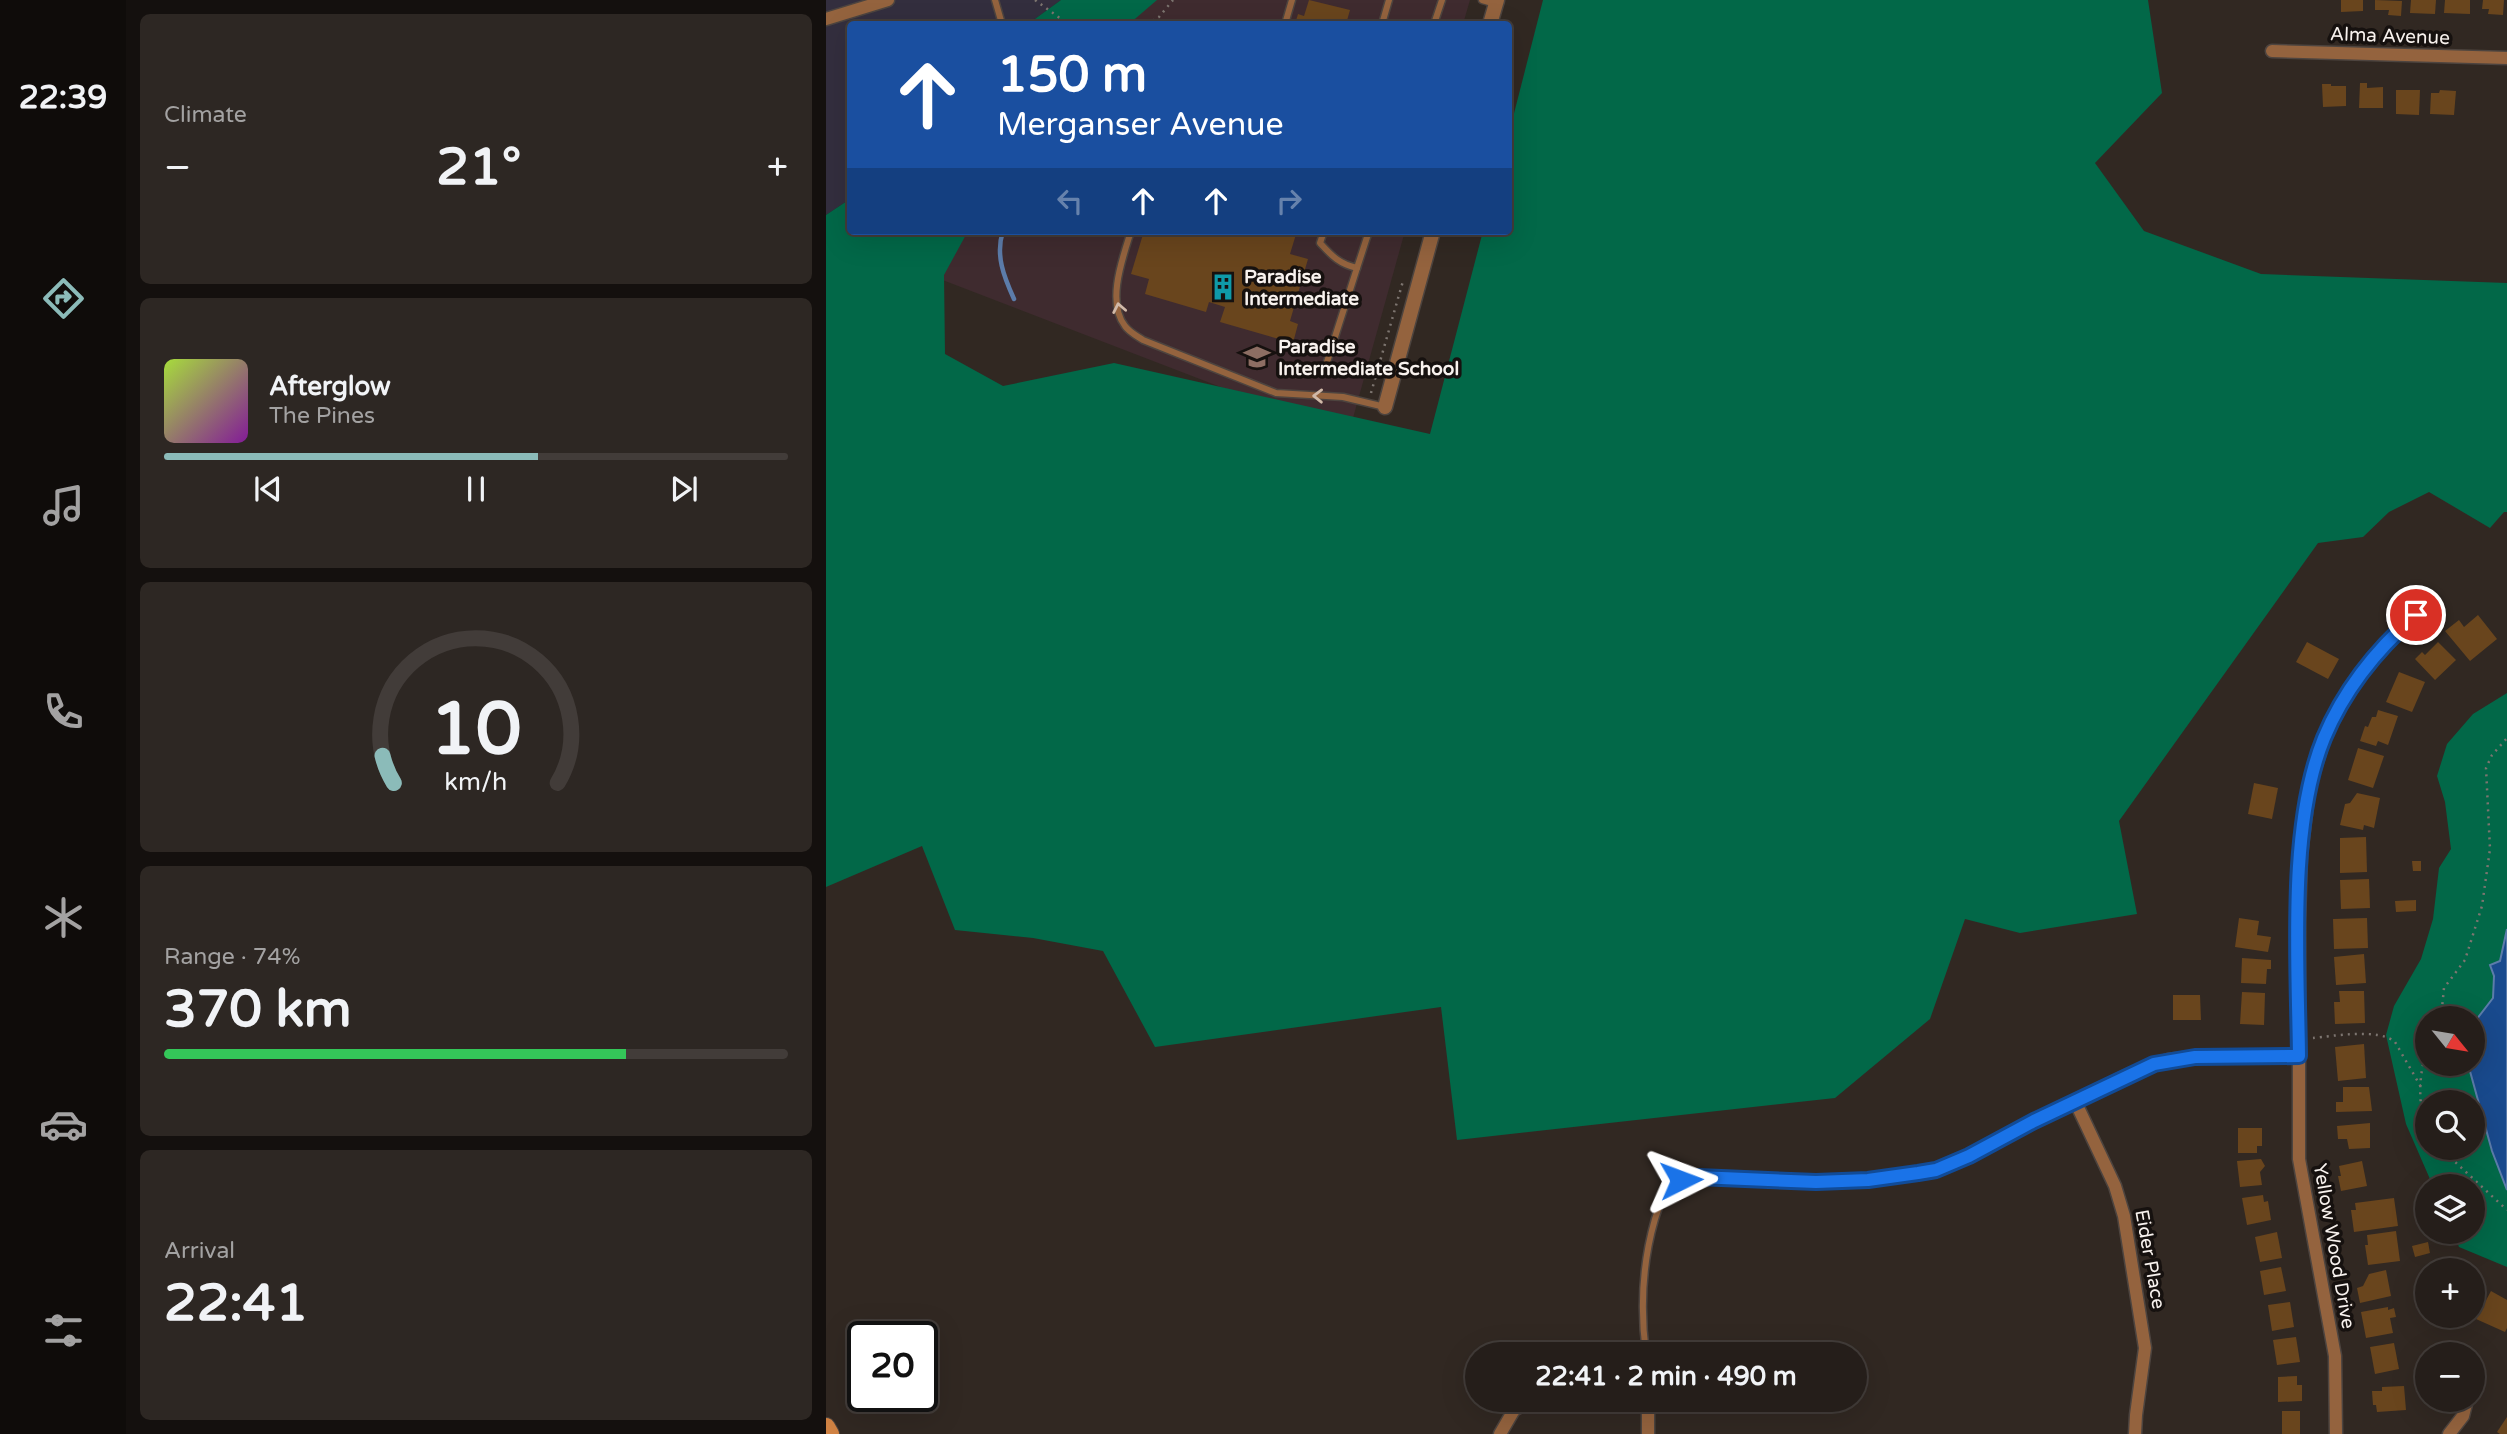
<!DOCTYPE html>
<meta charset="utf-8">
<style>
body{margin:0;font-family:"Varela Round",sans-serif;background:#2d2723;color:#f1f3f6;height:100vh;display:flex;flex-direction:column;font-size:26px;white-space:nowrap}
*{box-sizing:border-box;margin:0}
p{font-size:23px;color:#a3a2a2}
.icon{flex:none;width:38px;height:38px;fill:none;stroke:currentColor;stroke-width:2;stroke-linecap:round;stroke-linejoin:round}
.map{position:relative;flex:1;overflow:hidden}
.drawer{display:flex;flex-direction:column;gap:14px;padding:14px;background:#14100e;width:700px}
.drawer>*{flex:none}
.hud{position:absolute;left:21px;top:21px;width:665px;height:214px;border-radius:7px;box-shadow:0 7px 28px #0002,0 0 0 2px #423c39;background:#1a4fa0;color:#fff;overflow:hidden}
.needle{width:46px;rotate:120deg}
.tools{position:absolute;left:1589px;top:1006px;display:grid;gap:14px}
.tools a{display:grid;place-items:center;width:70px;height:70px;border-radius:50%;background:#251e1a;box-shadow:0 7px 28px #0002,0 0 0 2px #423c39;font-size:35px}
.speed{position:absolute;left:21px;top:1321px;display:flex;gap:14px;font-size:35px;font-weight:700;text-align:center}
.speed>*{display:grid;place-content:center;width:91px;height:91px;border-radius:50%;background:#251e1a;box-shadow:0 7px 28px #0002,0 0 0 2px #423c39;line-height:1}
.speed .limit{border:4px solid #111;border-radius:10px;background:#fff;color:#111}
.pin{position:absolute;display:grid;place-items:center;width:60px;height:60px;color:#fff;margin:-30px;border:4px solid #fff;border-radius:50%;box-shadow:0 2px 7px #0007}
.me{position:absolute;width:77px;margin:-38px;rotate:87deg;stroke-linejoin:round;filter:drop-shadow(0 0 5px #0008)}
.turn{display:flex;align-items:center;gap:24px;height:147px;padding:0 35px;font-size:32px}
.turn .icon{width:91px;height:91px;stroke-width:2.5}
.turn b{display:block;font-size:49px;line-height:60px}
.lanes{display:flex;align-items:center;height:66px;padding:0 35px;background:#0003;justify-content:center;gap:35px;direction:ltr}
.lanes .off{opacity:.35}
.big{font-size:52px;font-weight:700;line-height:1.1}
.drawer .tile{flex:1;display:flex;flex-direction:column;justify-content:center;gap:10px;min-width:0;padding:0 24px;border-radius:10px;background:#2d2723}
.drawer .dial{align-items:center;gap:0}
.dial svg{height:182px;overflow:visible;fill:none;stroke:#423c39;stroke-width:7;stroke-linecap:round;text-anchor:middle}
.dial text{fill:#f1f3f6;stroke:none}
.song{display:flex;align-items:center;gap:21px}
.cover{width:84px;height:84px;border-radius:10px;background:linear-gradient(135deg,hsl(80 70% 55%),hsl(290 70% 35%))}
.played{height:7px;border-radius:4px;background:linear-gradient(90deg,#8bbbb9 60%,#423c39 60%)}
.keys{display:flex;justify-content:space-around;direction:ltr}
.heat{display:flex;justify-content:space-between;align-items:center;font-size:38px;direction:ltr}
.charge{height:10px;border-radius:5px;background:linear-gradient(90deg,#34c759 74%,#423c39 0)}
.trip{position:absolute;left:639px;top:1342px;width:402px;height:70px;border-radius:35px;background:#251e1a;box-shadow:0 7px 28px #0002,0 0 0 2px #423c39;font-weight:700;line-height:70px;text-align:center}
main{display:flex;flex:1;min-height:0}
.tabs{display:flex;flex-direction:column;width:126px;justify-content:space-around;align-items:center;background:#0f0c0a;color:#a3a2a2}
.tabs .icon{width:49px;height:49px}
.tabs .on{color:#8bbbb9}
.tabs b{font-size:32px;color:#f1f3f6}
.map>svg:first-child{display:block}
</style>
<main>
<nav class="tabs">
<b>22:39</b>
<svg class="icon on" aria-label="directions" viewBox="0 0 24 24"><path d="M12 3l9 9-9 9-9-9zM9 14v-3h6M13 9l2 2-2 2"/></svg>
<svg class="icon" aria-label="music" viewBox="0 0 24 24"><path d="M9 18V5l10-2v13"/><circle cx="6" cy="18" r="3"/><circle cx="16" cy="16" r="3"/></svg>
<svg class="icon" aria-label="phone" viewBox="0 0 24 24"><path d="M5 4h4l2 5-3 2q2 4 5 5l2-3 5 2v4C11 20 4 13 5 4z"/></svg>
<svg class="icon" aria-label="climate" viewBox="0 0 24 24"><path d="M12 3v18M4 7l16 10M4 17L20 7"/></svg>
<svg class="icon" aria-label="car" viewBox="0 0 24 24"><path d="M5 17H2v-5l4-1 3-4h7l3 4 3 1v5h-3M9 17h6M6 11h13"/><circle cx="7" cy="17" r="2"/><circle cx="17" cy="17" r="2"/></svg>
<svg class="icon" aria-label="filters" viewBox="0 0 24 24"><path d="M4 7h16M4 17h16"/><circle cx="9" cy="7" r="2"/><circle cx="15" cy="17" r="2"/></svg>
</nav>
<section class="drawer">
<div class="tile"><p>Climate</p>
<div class="heat"><a>−</a><b class="big">21°</b><a>+</a></div>
</div>
<div class="tile">
<div class="song"><i class="cover"></i><div><b>Afterglow</b><p>The Pines</p></div></div>
<div class="played"></div>
<div class="keys"><svg class="icon" aria-label="previous" viewBox="0 0 24 24"><path d="M18 5L8 12l10 7zM5 5v14"/></svg><svg class="icon" aria-label="pause" viewBox="0 0 24 24"><path d="M8 5v14M16 5v14"/></svg><svg class="icon" aria-label="next" viewBox="0 0 24 24"><path d="M6 5l10 7-10 7zM19 5v14"/></svg></div>
</div>
<div class="tile dial"><svg viewBox="0 0 100 80">
<path d="M14 69A42 42 0 1 1 86 69"/>
<path d="M14 69A42 42 0 0 1 9 57" stroke="#8bbbb9"/>
<text x="50" y="56" font-size="32" font-weight="700">10</text>
<text x="50" y="72" font-size="11">km/h</text>
</svg></div>
<div class="tile"><p>Range · 74%</p><b class="big">370 km</b><div class="charge"></div></div>
<div class="tile"><p>Arrival</p><b class="big">22:41</b></div>
</section>
<div class="map">
<svg width="1681" height="1434" viewBox="0 0 1681 1434">
<rect width="100%" height="100%" fill="#312822"/>
<path fill="#332e3e" d="M 0,0 L 235,0 L 202,24 L 24,24 L 24,199 L 0,215 Z"/>
<g fill="#3f2b2f">
<path d="M 311,0 L 644,0 L 637,24 L 276,24 Z"/>
<path d="M 133,231 L 579,231 L 522,436 L 114,279 Z"/>
</g>
<g fill="#026848" fill-rule="evenodd">
<path d="M 235,0 L 331,0 L 303,24 L 202,24 Z"/>
<path d="M 717,0 L 1322,0 L 1336,93 L 1269,163 L 1318,231 L 1435,274 L 1681,283 L 1681,512 L 1678,512 L 1664,528 L 1603,492 L 1563,512 L 1537,537 L 1492,543 L 1293,821 L 1311,914 L 1194,933 L 1139,919 L 1104,1019 L 1009,1098 L 631,1140 L 615,1007 L 329,1047 L 277,951 L 207,938 L 129,930 L 96,846 L 0,887 L 0,215 L 24,199 L 24,231 L 142,231 L 118,275 L 119,354 L 177,386 L 288,363 L 604,434 L 657,231 L 682,231 L 683,133 Z"/>
<path d="M 1681,693 L 1681,929 L 1674,961 L 1668,964 L 1665,970 L 1668,976 L 1667,998 L 1647,1024 L 1647,1018 L 1601,1018 L 1601,1064 L 1642,1064 L 1666,1151 L 1681,1190 L 1681,1267 L 1633,1247 L 1627,1232 L 1647,1232 L 1647,1186 L 1607,1186 L 1580,1124 L 1560,1035 L 1568,1006 L 1595,959 L 1607,919 L 1613,868 L 1625,849 L 1619,802 L 1611,776 L 1621,744 L 1647,714 ZM 1601,1102 L 1647,1102 L 1647,1148 L 1601,1148 Z"/>
</g>
<path fill="#194a8d" stroke="#5c7caa" stroke-width="2" d="M 1681,929 L 1681,1190 L 1666,1151 L 1642,1064 L 1647,1064 L 1647,1024 L 1667,998 L 1668,976 L 1664,965 L 1674,961 Z"/>
<g fill="none" stroke-linecap="round" stroke-linejoin="round">
<path stroke="#5c7caa" stroke-width="4.5" d="M 177,231 C 169,255 178,277 188,299"/>
</g>
<g fill="#69451d">
<path d="M 483,0 L 524,10 L 520,24 L 469,24 L 472,14 L 478,16 Z"/>
<path d="M 1515,0 L 1537,0 L 1537,11 L 1515,12 Z"/>
<path d="M 1549,0 L 1576,1 L 1575,16 L 1562,15 L 1563,10 L 1549,10 Z"/>
<path d="M 1585,0 L 1610,0 L 1609,14 L 1584,13 Z"/>
<path d="M 1619,0 L 1644,0 L 1644,14 L 1618,13 Z"/>
<path d="M 1657,0 L 1678,0 L 1677,15 L 1662,14 L 1663,9 L 1656,9 Z"/>
<path d="M 1534,83 L 1541,83 L 1541,88 L 1557,87 L 1557,108 L 1533,108 Z"/>
<path d="M 1496,84 L 1505,84 L 1505,86 L 1520,86 L 1520,106 L 1497,107 Z"/>
<path d="M 1570,90 L 1594,90 L 1593,115 L 1570,114 Z"/>
<path d="M 1614,90 L 1630,91 L 1628,115 L 1604,114 L 1605,93 L 1613,93 Z"/>
<path d="M 318,231 L 377,231 L 393,236 L 394,231 L 471,231 L 464,254 L 482,259 L 464,321 L 472,324 L 467,343 L 394,322 L 399,307 L 383,302 L 380,312 L 319,294 L 323,279 L 305,274 Z"/>
<path d="M 1652,615 L 1671,639 L 1644,661 L 1619,631 L 1633,620 L 1638,627 Z"/>
<path d="M 1481,642 L 1513,659 L 1502,679 L 1470,662 Z"/>
<path d="M 1612,642 L 1630,660 L 1609,680 L 1589,659 L 1596,652 L 1599,655 Z"/>
<path d="M 1573,672 L 1599,682 L 1586,712 L 1560,702 Z"/>
<path d="M 1552,710 L 1572,716 L 1562,745 L 1552,741 L 1550,746 L 1534,741 L 1539,726 L 1542,727 L 1546,717 L 1550,717 Z"/>
<path d="M 1532,748 L 1558,756 L 1547,788 L 1522,780 Z"/>
<path d="M 1428,783 L 1452,788 L 1446,819 L 1422,814 Z"/>
<path d="M 1531,793 L 1554,798 L 1548,828 L 1538,825 L 1537,830 L 1514,825 L 1519,804 L 1524,803 Z"/>
<path d="M 1540,837 L 1541,872 L 1514,873 L 1514,838 Z"/>
<path d="M 1586,861 L 1595,861 L 1595,871 L 1587,871 Z"/>
<path d="M 1543,879 L 1544,908 L 1515,909 L 1514,880 Z"/>
<path d="M 1590,900 L 1590,911 L 1570,912 L 1569,901 Z"/>
<path d="M 1413,918 L 1433,921 L 1431,935 L 1445,937 L 1442,952 L 1409,947 Z"/>
<path d="M 1541,918 L 1542,948 L 1508,949 L 1507,919 Z"/>
<path d="M 1538,954 L 1540,983 L 1510,985 L 1508,957 Z"/>
<path d="M 1416,958 L 1445,960 L 1445,969 L 1441,969 L 1440,984 L 1415,983 Z"/>
<path d="M 1513,991 L 1538,991 L 1539,1023 L 1509,1024 L 1508,1002 L 1514,1002 Z"/>
<path d="M 1416,992 L 1439,993 L 1438,1025 L 1414,1024 Z"/>
<path d="M 1347,995 L 1374,995 L 1375,1020 L 1347,1020 Z"/>
<path d="M 1538,1044 L 1540,1078 L 1512,1081 L 1509,1047 Z"/>
<path d="M 1517,1087 L 1543,1087 L 1546,1111 L 1510,1112 L 1510,1102 L 1517,1102 Z"/>
<path d="M 1544,1123 L 1544,1148 L 1523,1149 L 1521,1139 L 1512,1139 L 1511,1126 Z"/>
<path d="M 1412,1128 L 1436,1128 L 1436,1146 L 1431,1146 L 1431,1153 L 1412,1153 Z"/>
<path d="M 1435,1159 L 1439,1166 L 1434,1172 L 1436,1185 L 1414,1187 L 1411,1161 Z"/>
<path d="M 1536,1161 L 1541,1186 L 1515,1191 L 1512,1176 L 1515,1176 L 1513,1166 Z"/>
<path d="M 1437,1195 L 1438,1202 L 1442,1201 L 1445,1220 L 1421,1225 L 1416,1198 Z"/>
<path d="M 1568,1198 L 1572,1226 L 1528,1232 L 1525,1210 L 1530,1210 L 1529,1203 Z"/>
<path d="M 1601,1208 L 1601,1219 L 1593,1220 L 1591,1210 Z"/>
<path d="M 1570,1231 L 1574,1261 L 1542,1265 L 1539,1245 L 1542,1245 L 1541,1235 Z"/>
<path d="M 1451,1232 L 1456,1258 L 1434,1262 L 1429,1237 Z"/>
<path d="M 1602,1242 L 1604,1253 L 1589,1257 L 1586,1246 Z"/>
<path d="M 1455,1267 L 1460,1291 L 1438,1295 L 1434,1271 Z"/>
<path d="M 1560,1270 L 1565,1296 L 1534,1303 L 1531,1288 L 1537,1286 L 1543,1274 Z"/>
<path d="M 1665,1291 L 1681,1300 L 1681,1328 L 1679,1332 L 1650,1319 Z"/>
<path d="M 1464,1302 L 1468,1327 L 1446,1331 L 1442,1305 Z"/>
<path d="M 1562,1307 L 1562,1310 L 1568,1308 L 1570,1317 L 1564,1318 L 1567,1333 L 1540,1338 L 1535,1312 Z"/>
<path d="M 1470,1337 L 1474,1362 L 1451,1365 L 1447,1340 Z"/>
<path d="M 1568,1343 L 1573,1369 L 1549,1374 L 1544,1347 Z"/>
<path d="M 1471,1376 L 1471,1385 L 1476,1385 L 1476,1401 L 1452,1402 L 1452,1377 Z"/>
<path d="M 1578,1386 L 1580,1410 L 1551,1412 L 1550,1405 L 1547,1405 L 1546,1391 L 1556,1391 L 1556,1387 Z"/>
<rect x="1456" y="1411" width="18" height="23"/>
<path d="M 1681,1417 L 1681,1434 L 1674,1434 L 1671,1432 Z"/>
</g>
<g fill="none" stroke-linecap="round" stroke-linejoin="round">
<g stroke="#4d443f" stroke-width="9">
<g id="service">
<path d="M 169,0 L 176,24"/>
<path d="M 656,0 L 670,4"/>
<path d="M 459,24 L 466,0"/>
<path d="M 556,24 L 563,0"/>
<path d="M 608,24 L 616,0"/>
<path d="M 305,231 C 297,257 280,302 299,326 C 303,332 311,336 317,340 L 450,393 L 517,397 L 559,407"/>
<path d="M 498,231 L 494,243 C 506,256 513,264 531,268 L 501,362"/>
<path d="M 531,268 L 543,231"/>
<path d="M 820,1354 C 814,1308 816,1264 829,1219 C 832,1210 836,1196 842,1189 C 850,1180 861,1179 872,1177 C 940,1182 1047,1191 1112,1169 C 1138,1160 1164,1146 1188,1131"/>
</g>
</g>
<g stroke="#4d443f" stroke-width="15">
<g id="minor">
<path d="M 0,19 L 62,0"/>
<path d="M 1446,51 L 1681,58"/>
<path d="M 1249,1101 L 1289,1186 L 1298,1216 L 1319,1348 L 1310,1415 L 1309,1434"/>
<path d="M 1188,1131 L 1300,1076 L 1342,1060 L 1369,1057 L 1473,1056"/>
<path d="M 674,1434 L 688,1410 L 705,1400"/>
<path d="M 822,1434 L 822,1400"/>
<path d="M 1510,1434 L 1509,1356 L 1473,1159 L 1473,921 L 1475,854 L 1483,788 L 1498,739 L 1508,717 L 1531,679 L 1569,633 L 1590,615 L 1606,605"/>
<path d="M 1623,1434 L 1637,1416 L 1641,1400"/>
</g>
</g>
<g stroke="#4d443f" stroke-width="17">
<g id="tertiary">
<path d="M 664,24 L 671,0"/>
<path d="M 559,407 L 607,231"/>
</g>
</g>
<g stroke="#4d443f" stroke-width="20">
<path id="secondary" d="M 0,1427 L 4,1434"/>
</g>
<g stroke="#7d7570" stroke-width="2.5" stroke-dasharray="2 5" stroke-linecap="butt">
<path d="M 209,0 L 242,24"/>
<path d="M 320,24 L 333,17 L 347,0"/>
<path d="M 545,393 L 577,281"/>
<path d="M 1615,1018 L 1618,988 L 1639,960 L 1656,906 L 1664,849 L 1660,768 L 1666,755 L 1681,738"/>
<path d="M 1487,1038 C 1506,1036 1554,1028 1569,1042 L 1595,1087"/>
<path d="M 1601,1051 C 1592,1075 1592,1107 1601,1130"/>
<path d="M 1614,1148 L 1681,1210"/>
</g>
<use href="#service" stroke="#94633e" stroke-width="6"/>
<use href="#minor" stroke="#94633e" stroke-width="12"/>
<use href="#tertiary" stroke="#94633e" stroke-width="14"/>
<use href="#secondary" stroke="#d08243" stroke-width="18"/>
</g>
<defs><path id="oneway-chevron" d="M-2-3.5L2.5 0L-2 3.5" fill="none" stroke-width="1.6" stroke-linecap="round" stroke-linejoin="round" transform="scale(1.75)"/></defs>
<g stroke="#d0b9a8">
<use href="#oneway-chevron" transform="translate(293 308) rotate(-101)"/>
<use href="#oneway-chevron" transform="translate(492 396) rotate(-179)"/>
</g>
<g fill="none" stroke-linecap="round" stroke-linejoin="round">
<g stroke="#114b97" stroke-width="18">
<path id="route" d="M 855,1180 L 872,1177 L 990,1182 L 1042,1180 L 1092,1173 L 1110,1170 L 1143,1156 L 1208,1121 L 1328,1064 L 1369,1057 L 1473,1056 C 1472,961 1462,826 1498,738 C 1518,690 1551,649 1590,615"/>
</g>
<use href="#route" stroke="#1a73e8" stroke-width="12"/>
</g>
<defs>
<g id="building-bare" transform="scale(2.1)"><path d="M-4-6H4V6H1V3H-1V6H-4ZM-2.5-4.3h1.7v1.8h-1.7ZM.8-4.3h1.7v1.8H.8ZM-2.5-1h1.7V.8h-1.7ZM.8-1h1.7V.8H.8Z" fill="#0f9aa8" stroke="#16110f" stroke-width="2.5" paint-order="stroke"/></g>
<g id="school-bare" transform="scale(2.1)"><path d="M0-5L7-2L0 1L-7-2ZM-4 1L0 2.5L4 1V4Q0 6-4 4Z" fill="#8d6e63" stroke="#16110f" stroke-width="2.5" paint-order="stroke"/></g>
</defs>
<g fill-rule="evenodd">
<use href="#building-bare" x="397" y="287"/>
<use href="#school-bare" x="431" y="357"/>
</g>
<g text-anchor="middle" stroke-width="7" stroke-linejoin="round" paint-order="stroke">
<g font-size="19" fill="#f8f2ee" stroke="#16110f">
<text transform="translate(1564 35) rotate(2)" y="7">Alma Avenue</text>
<text transform="translate(1509 1246) rotate(80)" y="7">Yellow Wood Drive</text>
<text transform="translate(1325 1259) rotate(80)" y="7">Eider Place</text>
</g>
<g font-size="19" font-weight="bold" fill="#f8f2ee" stroke="#16110f" text-anchor="start">
<text x="418" y="283">Paradise<tspan x="418" dy="22">Intermediate</tspan></text>
<text x="452" y="353">Paradise<tspan x="452" dy="22">Intermediate School</tspan></text>
</g>
</g>
</svg>
<div class="tools">
<a><svg class="needle" viewBox="-14 -14 28 28"><path d="M0-13l5 13h-10z" fill="#e53935"/><path d="M0 13l5-13h-10z" fill="#a3a2a2"/></svg></a>
<a><svg class="icon" aria-label="search" viewBox="0 0 24 24"><circle cx="10" cy="10" r="6"/><path d="M15 15l6 6"/></svg></a>
<a><svg class="icon" aria-label="layers" viewBox="0 0 24 24"><path d="M12 4l9 5-9 5-9-5zM3 14l9 5 9-5"/></svg></a>
<a>+</a>
<a>−</a>
</div>
<div class="speed"><div class="limit">20</div></div>
<div class="pin" style="left:1590px;top:615px;background:#d93025"><svg class="icon" aria-label="arrive" viewBox="0 0 24 24"><path d="M6 21V4h12l-3 4 3 4H6"/></svg></div>
<svg class="me" style="left:855px;top:1180px" viewBox="-20 -20 40 40"><path d="M0-17L14 15 0 8-14 15z" fill="#1a73e8" stroke="#fff" stroke-width="4"/></svg>
<div class="trip">22:41 · 2 min · 490 m</div>
<div class="hud">
<div class="turn"><svg class="icon" aria-label="ahead" viewBox="0 0 24 24"><path d="M12 20V5M6 11l6-6 6 6"/></svg><div><b>150 m</b>Merganser Avenue</div></div>
<div class="lanes"><svg class="icon off" aria-label="left" viewBox="0 0 24 24"><path d="M17 20v-9H6M10 6l-5 5 5 5"/></svg><svg class="icon" aria-label="ahead" viewBox="0 0 24 24"><path d="M12 20V5M6 11l6-6 6 6"/></svg><svg class="icon" aria-label="ahead" viewBox="0 0 24 24"><path d="M12 20V5M6 11l6-6 6 6"/></svg><svg class="icon off" aria-label="right" viewBox="0 0 24 24"><path d="M7 20v-9h11M14 6l5 5-5 5"/></svg></div>
</div>
</div>
</main>
